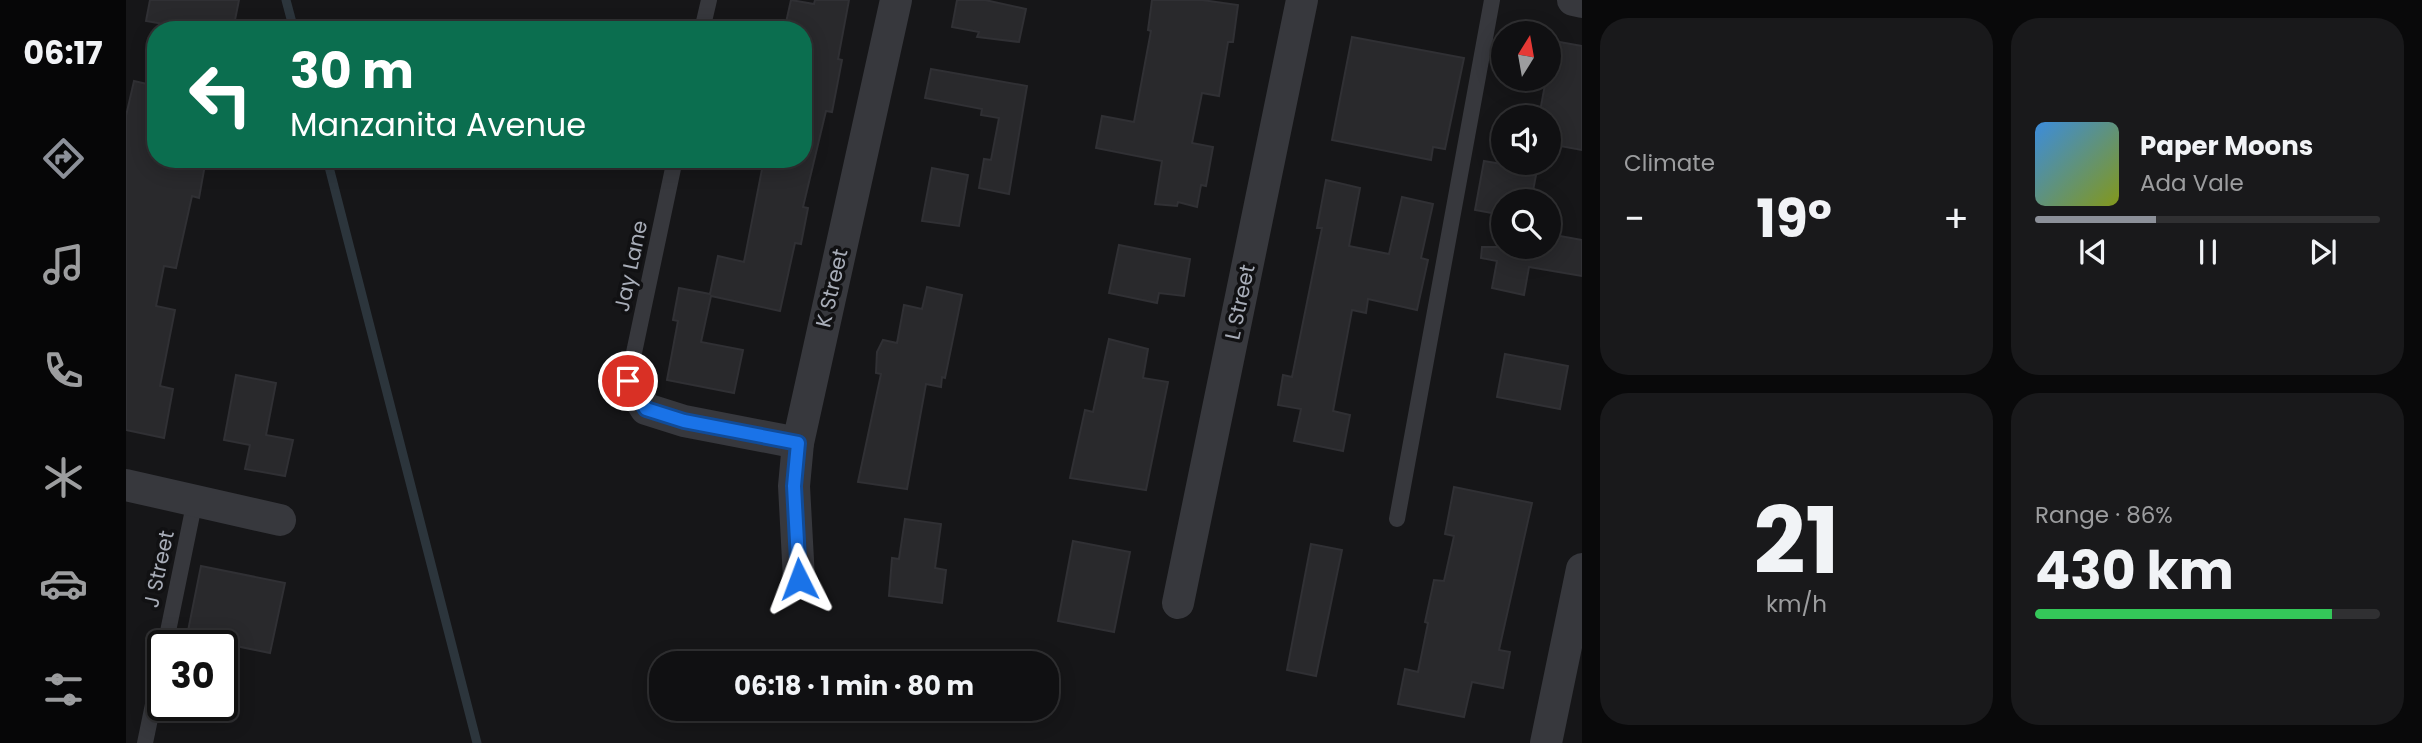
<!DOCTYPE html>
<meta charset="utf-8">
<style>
body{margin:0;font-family:Poppins,sans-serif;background:#19191b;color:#f1f3f6;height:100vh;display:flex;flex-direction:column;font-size:26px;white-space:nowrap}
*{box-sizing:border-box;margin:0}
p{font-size:23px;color:#9c9d9f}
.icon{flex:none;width:38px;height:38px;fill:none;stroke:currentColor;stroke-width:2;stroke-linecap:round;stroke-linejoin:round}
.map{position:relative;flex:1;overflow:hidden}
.sheet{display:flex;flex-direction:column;gap:18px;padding:18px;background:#09090a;width:840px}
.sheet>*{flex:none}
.banner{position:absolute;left:21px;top:21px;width:665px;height:147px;border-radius:28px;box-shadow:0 4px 18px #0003,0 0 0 2px #303032;background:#0b6e4f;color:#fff;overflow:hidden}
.needle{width:46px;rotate:11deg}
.tools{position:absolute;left:1365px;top:21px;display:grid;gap:14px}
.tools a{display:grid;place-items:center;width:70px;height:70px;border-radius:50%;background:#101012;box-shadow:0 4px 18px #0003,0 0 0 2px #303032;font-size:35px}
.speed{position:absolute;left:21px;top:630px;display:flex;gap:14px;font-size:35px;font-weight:700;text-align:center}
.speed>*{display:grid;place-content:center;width:91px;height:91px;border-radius:50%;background:#101012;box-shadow:0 4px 18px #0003,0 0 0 2px #303032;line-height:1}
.speed .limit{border:4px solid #111;border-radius:10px;background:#fff;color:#111}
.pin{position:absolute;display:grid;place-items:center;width:60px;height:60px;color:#fff;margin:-30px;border:4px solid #fff;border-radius:50%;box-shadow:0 2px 7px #0007}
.me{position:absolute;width:77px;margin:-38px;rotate:357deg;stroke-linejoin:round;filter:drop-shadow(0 0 5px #0008)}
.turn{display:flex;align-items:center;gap:24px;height:147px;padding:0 28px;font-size:32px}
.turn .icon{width:91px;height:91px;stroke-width:2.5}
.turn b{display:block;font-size:49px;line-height:60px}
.big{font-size:52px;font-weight:700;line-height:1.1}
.sheet .card{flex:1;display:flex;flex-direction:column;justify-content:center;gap:10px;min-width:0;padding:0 24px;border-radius:28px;background:#19191b}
.sheet .dial{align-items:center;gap:0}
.dial b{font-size:91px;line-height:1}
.song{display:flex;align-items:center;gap:21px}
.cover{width:84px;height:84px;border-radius:10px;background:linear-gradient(135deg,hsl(210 70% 55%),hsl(70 70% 35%))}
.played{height:7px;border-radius:4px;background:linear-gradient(90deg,#8c9099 35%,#303032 35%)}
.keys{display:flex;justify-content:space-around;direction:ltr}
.heat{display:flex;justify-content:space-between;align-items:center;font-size:38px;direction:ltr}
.charge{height:10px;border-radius:5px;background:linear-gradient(90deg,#34c759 86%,#303032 0)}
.sheet .tiles{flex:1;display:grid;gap:18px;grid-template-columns:repeat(2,1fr)}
.trip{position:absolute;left:523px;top:651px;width:410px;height:70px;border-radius:28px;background:#101012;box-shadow:0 4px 18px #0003,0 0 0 2px #303032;font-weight:700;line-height:70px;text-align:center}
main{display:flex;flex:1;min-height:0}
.tabs{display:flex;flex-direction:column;width:126px;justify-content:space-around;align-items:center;background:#060607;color:#9c9d9f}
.tabs .icon{width:49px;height:49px}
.tabs .active{color:#8c9099}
.tabs b{font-size:32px;color:#f1f3f6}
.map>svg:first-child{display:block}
</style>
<main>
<nav class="tabs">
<b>06:17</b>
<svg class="icon active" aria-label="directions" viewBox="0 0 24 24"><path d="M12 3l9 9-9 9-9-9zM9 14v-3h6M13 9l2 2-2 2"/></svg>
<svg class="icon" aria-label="music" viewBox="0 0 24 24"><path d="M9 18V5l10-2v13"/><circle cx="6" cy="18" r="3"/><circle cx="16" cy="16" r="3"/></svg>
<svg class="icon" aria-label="phone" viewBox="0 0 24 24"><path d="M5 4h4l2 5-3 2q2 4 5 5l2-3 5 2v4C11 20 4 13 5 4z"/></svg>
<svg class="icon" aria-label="climate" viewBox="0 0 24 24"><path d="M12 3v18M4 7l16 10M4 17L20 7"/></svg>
<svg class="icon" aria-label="car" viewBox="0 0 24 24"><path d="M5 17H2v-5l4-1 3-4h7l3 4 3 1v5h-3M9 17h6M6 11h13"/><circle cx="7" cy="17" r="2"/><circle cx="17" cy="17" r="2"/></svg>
<svg class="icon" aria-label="filters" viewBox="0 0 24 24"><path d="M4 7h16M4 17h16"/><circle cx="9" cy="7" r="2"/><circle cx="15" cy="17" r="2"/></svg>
</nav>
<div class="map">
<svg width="1456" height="743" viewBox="0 0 1456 743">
<rect width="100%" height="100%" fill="#161618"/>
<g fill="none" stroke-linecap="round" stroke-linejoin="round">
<g stroke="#2c353c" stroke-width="9">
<path d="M 160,0 L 168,30"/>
<path d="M 201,159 L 351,743"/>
</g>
</g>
<g fill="#29292c" stroke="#303034" stroke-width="2">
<path d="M 24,0 L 113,0 L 107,30 L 72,30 L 20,21 Z"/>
<path d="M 665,0 L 688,4 L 689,0 L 723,0 L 712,59 L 716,60 L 706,112 L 700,111 L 677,207 L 682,208 L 675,244 L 669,243 L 654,311 L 585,296 L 575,342 L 617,350 L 608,393 L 541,380 L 552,321 L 547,320 L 553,288 L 584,294 L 592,256 L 618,262 L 638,159 L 677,159 L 677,30 L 659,27 Z"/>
<path d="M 831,0 L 859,0 L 900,9 L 893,42 L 851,37 L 853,32 L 826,27 Z"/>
<path d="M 1026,0 L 1076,0 L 1112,5 L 1107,42 L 1102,42 L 1093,96 L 1076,93 L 1066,143 L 1087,147 L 1080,186 L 1075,185 L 1071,207 L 1052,202 L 1051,206 L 1029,204 L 1036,161 L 970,148 L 976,116 L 1008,122 L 1025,31 L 1022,30 Z"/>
<path d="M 1226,37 L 1338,58 L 1319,149 L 1307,147 L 1305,160 L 1206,140 Z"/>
<path d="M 1428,41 L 1456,46 L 1456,150 L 1423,144 L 1423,117 L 1413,117 L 1420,79 L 1423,79 Z"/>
<path d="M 805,69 L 901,86 L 883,194 L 853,188 L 858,159 L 865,160 L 873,118 L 855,115 L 856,109 L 799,98 Z"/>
<path d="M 8,81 L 30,86 L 30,159 L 80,159 L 73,198 L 66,196 L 50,268 L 38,266 L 30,306 L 49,310 L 34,386 L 47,389 L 38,438 L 0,430 L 0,116 Z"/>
<path d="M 1358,161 L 1411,170 L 1405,201 L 1377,201 L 1377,215 L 1349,210 Z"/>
<path d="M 806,168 L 842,175 L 833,226 L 796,221 Z"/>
<path d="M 1200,180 L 1234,188 L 1223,246 L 1263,254 L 1276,197 L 1307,204 L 1295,258 L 1302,260 L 1291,310 L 1242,299 L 1240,313 L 1226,310 L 1207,411 L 1224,415 L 1217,451 L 1168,441 L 1175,409 L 1152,405 L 1157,375 L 1166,377 L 1196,228 L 1191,228 Z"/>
<path d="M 1423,234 L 1456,240 L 1456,276 L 1403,267 L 1398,295 L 1366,288 L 1371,261 L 1355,258 L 1356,247 L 1423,247 Z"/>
<path d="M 993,245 L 1064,259 L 1058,296 L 1033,293 L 1031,303 L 983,293 Z"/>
<path d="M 801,287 L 836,295 L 819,378 L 816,377 L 815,387 L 800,384 L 781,489 L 732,482 L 755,374 L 750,373 L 751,352 L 757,340 L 771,343 L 778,305 L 796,309 Z"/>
<path d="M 983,339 L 1022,349 L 1017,378 L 1042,382 L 1020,490 L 944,478 L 959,410 L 967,412 Z"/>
<path d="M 1379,354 L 1442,366 L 1434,409 L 1371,397 Z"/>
<path d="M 110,375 L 150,383 L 140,435 L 167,440 L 159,476 L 119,469 L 124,445 L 98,440 Z"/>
<path d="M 1328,487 L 1406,503 L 1373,650 L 1384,652 L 1377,688 L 1346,682 L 1338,717 L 1272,704 L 1279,669 L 1292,672 L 1302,623 L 1299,622 L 1308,580 L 1318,581 L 1328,536 L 1319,534 Z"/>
<path d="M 779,519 L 815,524 L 809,568 L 820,570 L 816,603 L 763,596 L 766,558 L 773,559 Z"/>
<path d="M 947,541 L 1004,552 L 988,632 L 932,621 Z"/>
<path d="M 1185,544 L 1216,550 L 1190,676 L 1161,670 Z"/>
<path d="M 75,566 L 159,583 L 144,653 L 61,636 Z"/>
</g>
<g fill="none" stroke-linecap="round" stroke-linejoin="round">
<g stroke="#37383d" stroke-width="16">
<path d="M 576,30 L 583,0"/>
<path d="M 502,381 L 549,159"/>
<path d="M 1271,519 L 1366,0"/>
<path d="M 39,646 L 69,500"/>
<path d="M 19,743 L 37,656"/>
</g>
<g stroke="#37383d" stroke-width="32">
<path d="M 1447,0 L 1456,2"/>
<path d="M 502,381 L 520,409 L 558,421 L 672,443"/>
<path d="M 0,485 L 154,520"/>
<path d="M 673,579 L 668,486 L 672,443 L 770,0"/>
<path d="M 1052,603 L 1176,0"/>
<path d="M 1420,743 L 1456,569"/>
</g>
</g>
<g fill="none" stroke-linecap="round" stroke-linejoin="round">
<g stroke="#114b97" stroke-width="18">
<path id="route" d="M 502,381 L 520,409 L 558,421 L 672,443 L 668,486 L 673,579"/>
</g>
<use href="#route" stroke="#1a73e8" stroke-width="12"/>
</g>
<g text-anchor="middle" stroke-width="7" stroke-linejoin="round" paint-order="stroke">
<g font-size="21" fill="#a8adb8" stroke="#111113">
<text transform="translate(505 266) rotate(-78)" y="7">Jay Lane</text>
<text transform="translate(706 288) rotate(-77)" y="7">K Street</text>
<text transform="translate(1114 302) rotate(-78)" y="7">L Street</text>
<text transform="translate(33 569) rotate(-78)" y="7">J Street</text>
</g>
</g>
</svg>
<div class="tools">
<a><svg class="needle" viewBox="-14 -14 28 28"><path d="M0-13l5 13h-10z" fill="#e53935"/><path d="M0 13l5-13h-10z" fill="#9c9d9f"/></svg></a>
<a><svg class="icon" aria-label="sound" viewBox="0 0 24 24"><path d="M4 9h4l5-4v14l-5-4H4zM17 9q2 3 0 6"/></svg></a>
<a><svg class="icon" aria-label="search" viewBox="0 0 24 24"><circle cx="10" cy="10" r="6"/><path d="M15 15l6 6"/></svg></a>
</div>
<div class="speed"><div class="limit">30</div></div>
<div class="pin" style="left:502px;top:381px;background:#d93025"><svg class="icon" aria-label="arrive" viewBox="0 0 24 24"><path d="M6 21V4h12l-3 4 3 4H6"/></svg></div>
<svg class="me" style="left:673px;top:579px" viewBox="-20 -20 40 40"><path d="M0-17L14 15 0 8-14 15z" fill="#1a73e8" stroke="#fff" stroke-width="4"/></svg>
<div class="trip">06:18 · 1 min · 80 m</div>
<div class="banner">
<div class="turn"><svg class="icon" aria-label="left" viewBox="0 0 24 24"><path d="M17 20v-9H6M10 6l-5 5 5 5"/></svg><div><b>30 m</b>Manzanita Avenue</div></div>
</div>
</div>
<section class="sheet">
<div class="tiles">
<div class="card"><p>Climate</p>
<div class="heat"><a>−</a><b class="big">19°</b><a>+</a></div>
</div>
<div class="card">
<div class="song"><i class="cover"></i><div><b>Paper Moons</b><p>Ada Vale</p></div></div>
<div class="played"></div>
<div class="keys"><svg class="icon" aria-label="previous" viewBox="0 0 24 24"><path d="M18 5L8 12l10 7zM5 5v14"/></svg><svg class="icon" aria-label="pause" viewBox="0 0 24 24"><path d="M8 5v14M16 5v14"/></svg><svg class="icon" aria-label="next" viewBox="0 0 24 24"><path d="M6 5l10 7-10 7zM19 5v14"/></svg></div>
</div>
<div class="card dial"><b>21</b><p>km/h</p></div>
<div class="card"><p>Range · 86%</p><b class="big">430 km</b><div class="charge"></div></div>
</div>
</section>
</main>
